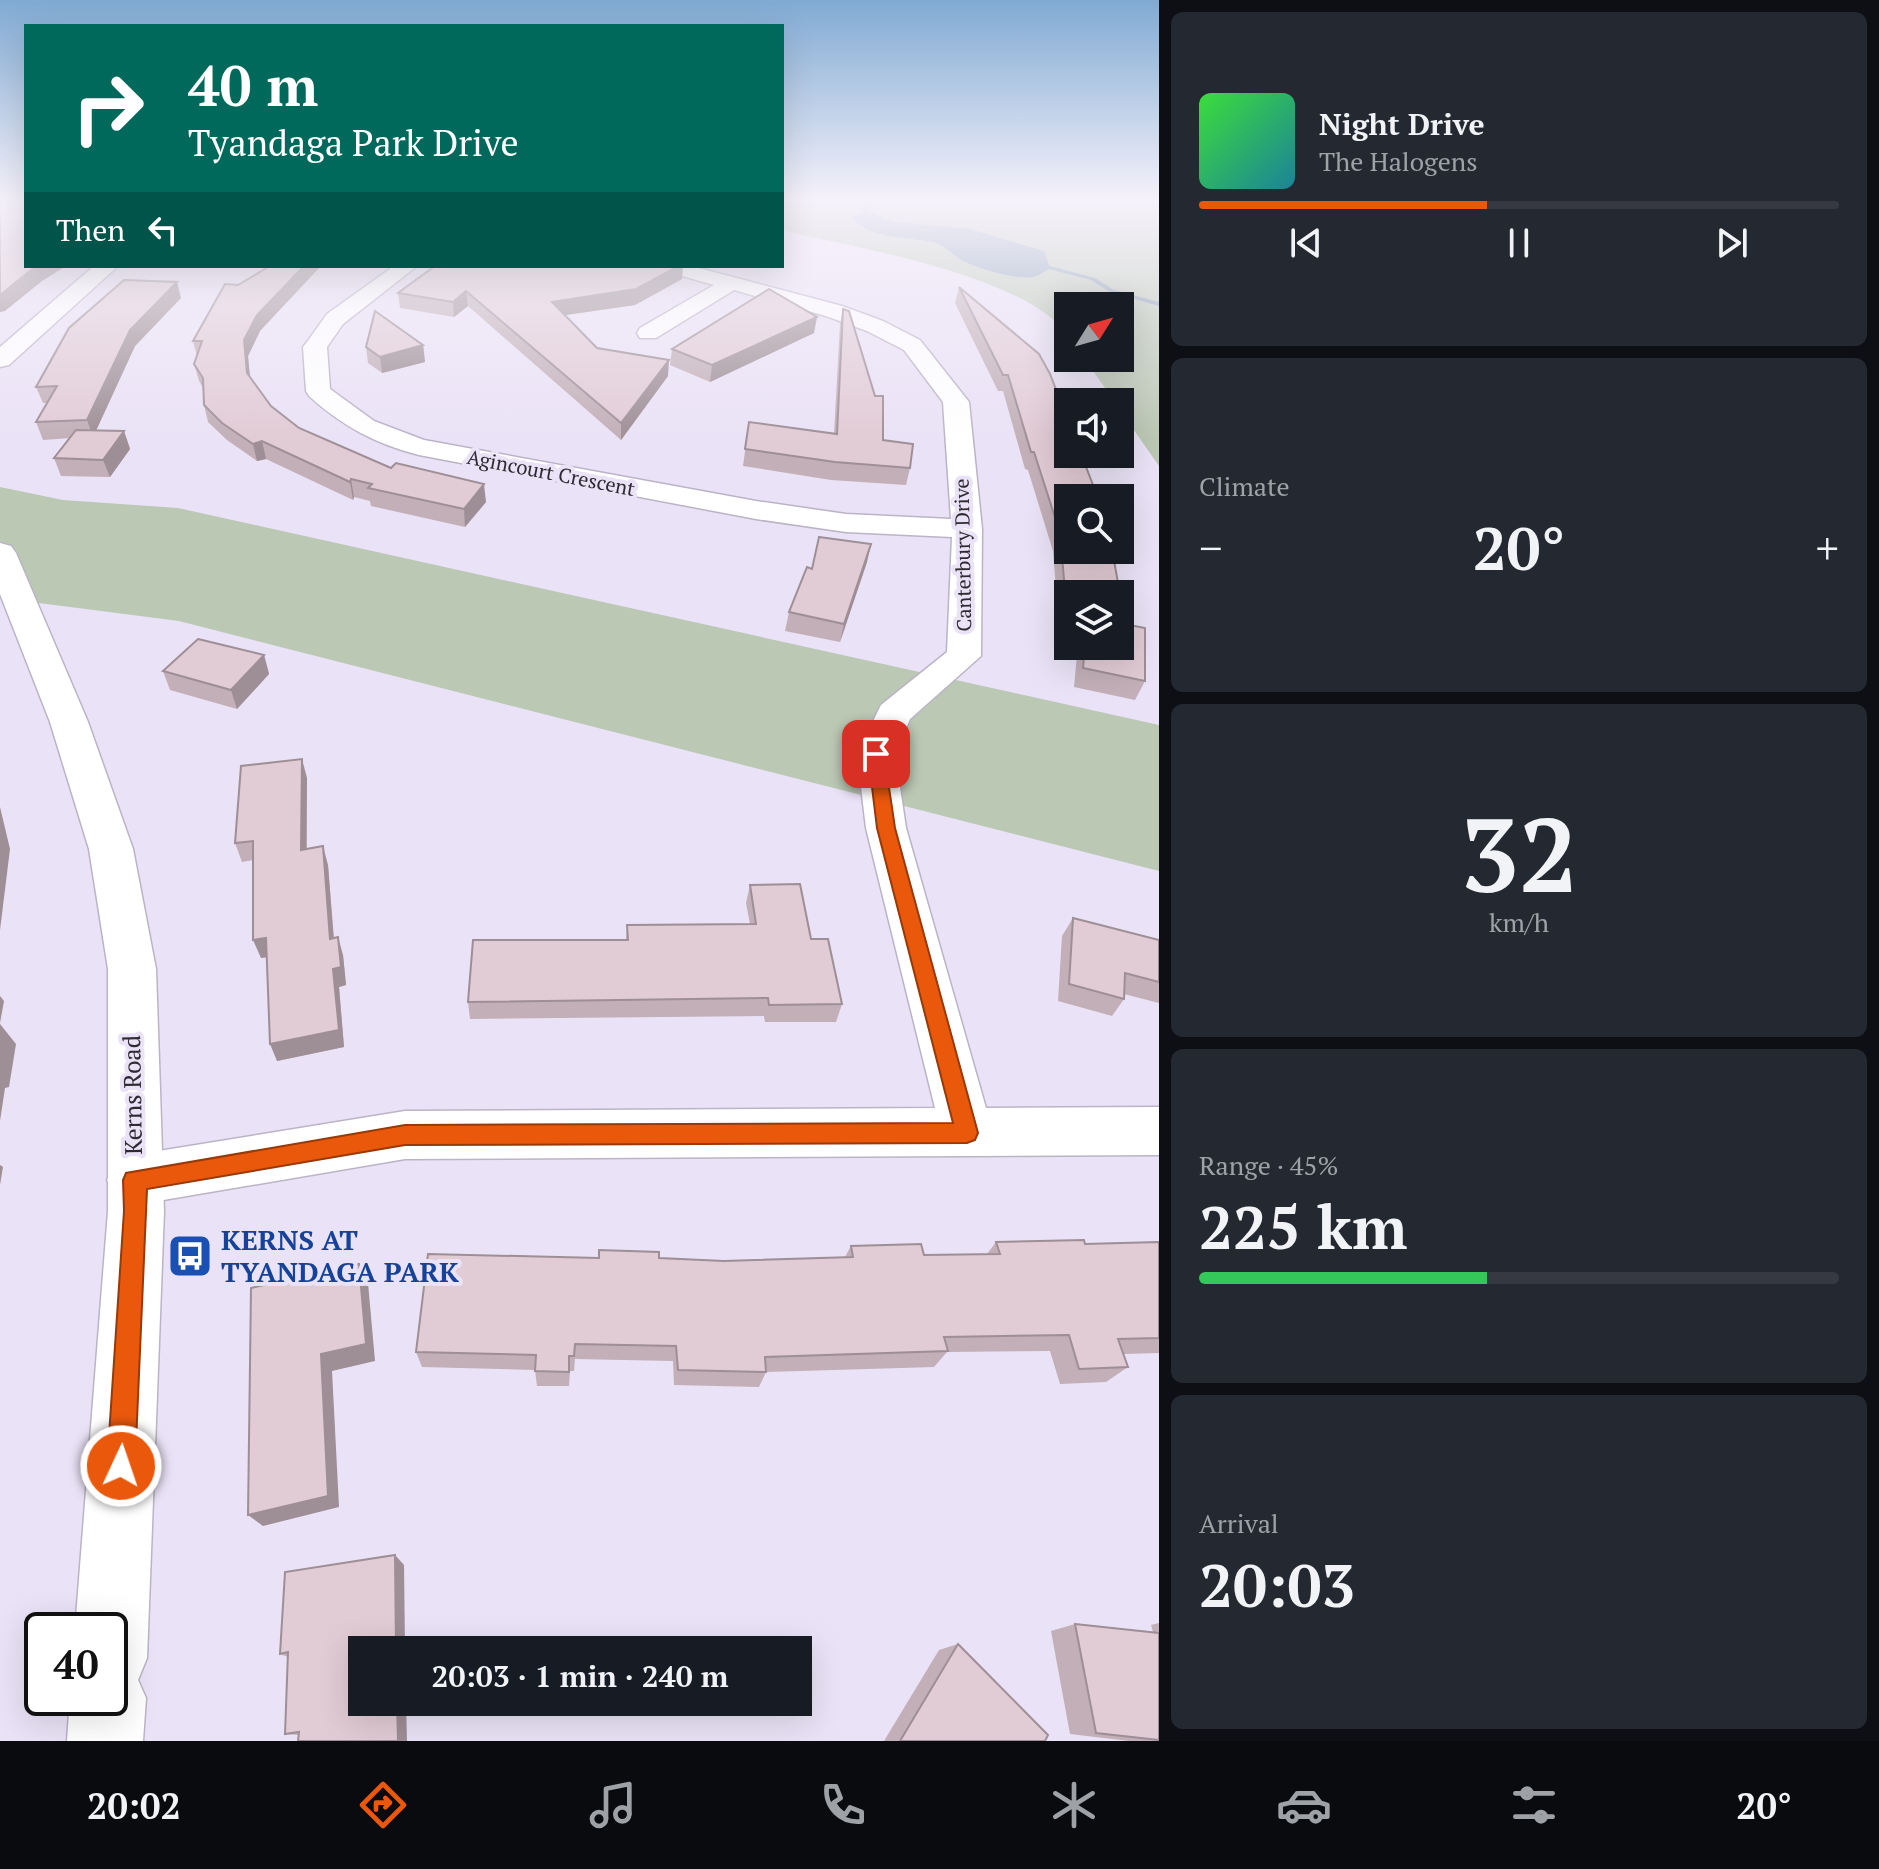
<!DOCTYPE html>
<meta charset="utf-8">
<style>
body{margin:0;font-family:"PT Serif",serif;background:#242831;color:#f1f3f6;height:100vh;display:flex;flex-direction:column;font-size:30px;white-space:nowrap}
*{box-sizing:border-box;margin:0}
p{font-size:26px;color:#9ea1a6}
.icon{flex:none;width:44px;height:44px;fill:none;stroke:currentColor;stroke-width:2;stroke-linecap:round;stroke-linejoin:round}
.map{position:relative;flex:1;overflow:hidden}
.drawer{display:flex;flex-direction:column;gap:12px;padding:12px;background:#0d0f14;width:720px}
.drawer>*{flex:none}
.guide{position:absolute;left:24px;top:24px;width:760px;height:244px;border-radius:0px;box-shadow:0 8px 32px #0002;background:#00695c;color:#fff;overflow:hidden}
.needle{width:52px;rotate:53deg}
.fabs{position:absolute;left:1054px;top:292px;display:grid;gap:16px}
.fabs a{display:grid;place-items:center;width:80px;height:80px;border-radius:0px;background:#171b24;box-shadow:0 8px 32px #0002;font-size:40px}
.speed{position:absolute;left:24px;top:1612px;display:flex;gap:16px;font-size:40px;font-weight:700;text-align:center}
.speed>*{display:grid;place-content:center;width:104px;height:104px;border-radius:50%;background:#171b24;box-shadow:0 8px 32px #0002;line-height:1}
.speed .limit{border:4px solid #111;border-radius:12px;background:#fff;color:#111}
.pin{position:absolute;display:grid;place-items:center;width:68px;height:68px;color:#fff;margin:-34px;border-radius:16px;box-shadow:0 4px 12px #0006}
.me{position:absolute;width:88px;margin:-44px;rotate:3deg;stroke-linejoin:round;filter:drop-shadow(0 0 6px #0008)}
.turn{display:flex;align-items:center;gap:28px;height:168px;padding:0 32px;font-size:36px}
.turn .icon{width:104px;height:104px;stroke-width:2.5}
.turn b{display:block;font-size:56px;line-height:68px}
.then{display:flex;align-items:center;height:76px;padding:0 32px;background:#0003;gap:16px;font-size:30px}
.big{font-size:60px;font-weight:600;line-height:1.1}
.drawer .tile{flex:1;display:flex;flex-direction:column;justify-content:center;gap:12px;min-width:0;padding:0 28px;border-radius:12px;background:#242831}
.drawer .dial{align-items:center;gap:0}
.dial b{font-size:104px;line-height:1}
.song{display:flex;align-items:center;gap:24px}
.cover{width:96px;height:96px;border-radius:12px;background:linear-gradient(135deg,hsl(120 70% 55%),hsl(190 70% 35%))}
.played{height:8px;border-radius:4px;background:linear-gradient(90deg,#ea580c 45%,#363941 45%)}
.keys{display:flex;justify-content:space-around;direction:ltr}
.heat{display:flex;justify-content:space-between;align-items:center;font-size:44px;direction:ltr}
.charge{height:12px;border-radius:6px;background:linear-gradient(90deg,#34c759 45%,#363941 0)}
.trip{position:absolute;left:348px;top:1636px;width:464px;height:80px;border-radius:0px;background:#171b24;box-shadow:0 8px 32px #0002;font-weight:600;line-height:80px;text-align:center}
.tab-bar{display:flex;height:128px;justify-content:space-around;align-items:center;background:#090b0e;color:#9ea1a6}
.tab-bar .icon{width:56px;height:56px}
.tab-bar .active{color:#ea580c}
.tab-bar b{font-size:36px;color:#f1f3f6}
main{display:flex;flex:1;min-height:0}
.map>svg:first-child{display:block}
</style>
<main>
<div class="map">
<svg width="1159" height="1741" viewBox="0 0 1159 1741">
<rect width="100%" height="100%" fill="#eae2f6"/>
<g fill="#bbc8b4">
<path d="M 782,200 L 1159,200 L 1159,466 L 1120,410 L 1120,402 L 1115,402 L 1084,358 L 1120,358 L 1120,306 L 1068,306 L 1068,335 C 1023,274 855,248 782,230 Z"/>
<path d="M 0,487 L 63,500 L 178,508 L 1159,725 L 1159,871 L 179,621 L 0,598 Z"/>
</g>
<path fill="#849cb4" d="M 866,210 L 894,222 L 970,229 L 1044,251 L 1050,268 C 1045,271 1039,276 1033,277 C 1016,280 975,268 960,259 C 950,253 945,245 933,242 C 903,236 874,240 851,218 Z"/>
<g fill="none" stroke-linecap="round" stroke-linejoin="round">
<g fill="#849cb4" fill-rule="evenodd">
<path d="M 861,200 L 867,200 L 870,203 L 868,211 L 864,210 L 865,203 Z"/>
<path d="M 1050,266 L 1095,278 L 1114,290 L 1159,302 L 1159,306 L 1110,292 L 1091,280 L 1048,269 Z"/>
</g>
<g stroke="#bbb3c6" stroke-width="3">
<path id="minor" d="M 394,266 L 417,266 L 343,324 L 327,347 L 330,389 L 374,421 L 424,440 L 756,501 L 846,514 L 951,519 L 943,402 L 904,350 L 867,331 L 826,316 L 734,290 L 656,338 L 640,338 L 637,333 L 640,328 L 714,285 L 661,270 L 658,266 L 691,266 L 842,306 L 883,321 L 920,340 L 969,402 L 982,529 L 981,656 L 910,719 L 895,754 L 906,828 L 986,1108 L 1159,1107 L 1159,1155 L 405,1159 L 134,1205 L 115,1198 L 107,1180 L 115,1162 L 134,1155 L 405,1111 L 935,1108 L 866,828 L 857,754 L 881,705 L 947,652 L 952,537 L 846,532 L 756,519 L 419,455 C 376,444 342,426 309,396 L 306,391 L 303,347 L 307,342 L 327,314 Z"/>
</g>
<g stroke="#bbb3c6" stroke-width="3">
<g id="tertiary">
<path d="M 94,266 L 118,266 L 9,365 L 0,367 L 0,347 Z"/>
<path d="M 0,543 L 11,546 L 16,553 L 88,722 L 133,849 L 156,969 L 164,1211 L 147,1658 L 138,1680 L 146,1698 L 143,1741 L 67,1741 L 70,1698 L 110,1698 L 110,1630 L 75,1630 L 108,1211 L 108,969 L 89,849 L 50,722 L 0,594 Z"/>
</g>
</g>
<use href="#minor" fill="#fff" fill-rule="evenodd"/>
<use href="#tertiary" fill="#fff" fill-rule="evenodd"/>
</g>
<g fill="#c2afb7">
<path d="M 682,279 L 635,305 L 565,315 L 597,348 L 668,376 L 621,440 L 468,306 L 454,317 L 400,308 L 398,293 Z"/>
<path d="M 238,285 L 260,331 L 248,356 L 250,377 L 271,406 L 299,428 L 391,468 L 486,502 L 465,527 L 371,506 L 370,501 L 354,497 L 353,500 L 266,459 L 257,461 L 227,440 L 208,422 L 204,405 L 203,388 L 199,381 L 194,364 L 197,356 L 193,341 Z"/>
<path d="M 959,287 L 1120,556 L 1115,567 L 1068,594 L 1068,646 L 1120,646 L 1124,624 L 1145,681 L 1135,700 L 1074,687 L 1077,655 L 1061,652 L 1053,551 L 1028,470 L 1025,469 L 1003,391 L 998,391 L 955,303 Z"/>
<path d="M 181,298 L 135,346 L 96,431 L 124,431 L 130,449 L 110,477 L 61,476 L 54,458 L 70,438 L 43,440 L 36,422 L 47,403 L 43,403 L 36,387 Z"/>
<path d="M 843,309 L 883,440 L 910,468 L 906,485 L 831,480 L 743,466 L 749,422 L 834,434 L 840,324 Z"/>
<path d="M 814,333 L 710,382 L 670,365 L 672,349 Z"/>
<path d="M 423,345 L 425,362 L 382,373 L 368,363 L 366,347 Z"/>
<path d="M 867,562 L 840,642 L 785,631 L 789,612 L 812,569 Z"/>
<path d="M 264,655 L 269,674 L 237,709 L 170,690 L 163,671 Z"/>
<path d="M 307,778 L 307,849 L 328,865 L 334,938 L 343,955 L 346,985 L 339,987 L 344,1047 L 277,1061 L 267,957 L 261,958 L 253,860 L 242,862 L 235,843 Z"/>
<path d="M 750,885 L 811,939 L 842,1004 L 836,1022 L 765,1022 L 764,1016 L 470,1019 L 468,1002 L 626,940 L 627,925 L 750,924 L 746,903 Z"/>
<path d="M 1073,918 L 1159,940 L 1159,1003 L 1124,994 L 1124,999 L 1112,1016 L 1058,1001 L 1062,936 Z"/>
<path d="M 996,1242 L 1085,1244 L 1159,1242 L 1159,1353 L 1123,1354 L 1128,1367 L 1106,1382 L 1060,1384 L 1050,1351 L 947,1352 L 934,1367 L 766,1372 L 759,1387 L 674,1385 L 673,1361 L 575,1359 L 574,1371 L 570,1371 L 569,1386 L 537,1386 L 535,1370 L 422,1367 L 416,1352 L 598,1258 L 659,1258 L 724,1261 L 845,1257 L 851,1246 L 924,1255 L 987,1254 Z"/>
<path d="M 404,1565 L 299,1735 L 285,1734 L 288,1657 L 280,1654 Z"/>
<path d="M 1159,1623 L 1159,1741 L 1129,1741 L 1070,1734 L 1051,1631 L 1075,1624 L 1153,1632 L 1151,1625 Z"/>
<path d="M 958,1644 L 1045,1741 L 884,1741 L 939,1650 Z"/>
</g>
<g fill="#9e8e95">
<path d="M 36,266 L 66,266 L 42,281 L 5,311 L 0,312 L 0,295 Z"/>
<path d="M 304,266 L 321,266 L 260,331 L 248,356 L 251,390 L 247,373 L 244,340 L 257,315 Z"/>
<path d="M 679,266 L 683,266 L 682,279 L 635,305 L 552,317 L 552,302 Z"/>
<path d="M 177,282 L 181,298 L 135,346 L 93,437 L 87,420 L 130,330 Z"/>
<path d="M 466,291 L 468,306 L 454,317 L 453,302 Z"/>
<path d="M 817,317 L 814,333 L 710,382 L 712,365 Z"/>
<path d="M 423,345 L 425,362 L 382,373 L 380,357 Z"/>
<path d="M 669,360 L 668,376 L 621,440 L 621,423 Z"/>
<path d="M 124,431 L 130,449 L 110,477 L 103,460 Z"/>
<path d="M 262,441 L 266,459 L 257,461 L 253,444 Z"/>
<path d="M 351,479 L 354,497 L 353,500 L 350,482 Z"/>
<path d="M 484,484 L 486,502 L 465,527 L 464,509 Z"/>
<path d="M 871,544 L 867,562 L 840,642 L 844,624 Z"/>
<path d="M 264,655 L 269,674 L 237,709 L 231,690 Z"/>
<path d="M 302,759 L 307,778 L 306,868 L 301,850 Z"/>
<path d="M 0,807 L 10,849 L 0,930 Z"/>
<path d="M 323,846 L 328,865 L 335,957 L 330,939 Z"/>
<path d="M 338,937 L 343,955 L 346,985 L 339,987 L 344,1047 L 277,1061 L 270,1044 L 333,969 Z"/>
<path d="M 266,938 L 273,956 L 261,958 L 253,940 Z"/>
<path d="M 0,996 L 4,1001 L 0,1023 Z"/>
<path d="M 0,1024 L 16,1044 L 9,1087 L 5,1088 L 0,1121 Z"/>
<path d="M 0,1165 L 3,1167 L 0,1185 Z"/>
<path d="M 359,1264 L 368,1283 L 375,1361 L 332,1371 L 339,1507 L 263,1526 L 248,1515 L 321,1354 Z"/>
<path d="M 395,1555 L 404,1565 L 405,1650 L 396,1650 Z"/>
<path d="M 397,1702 L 406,1702 L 407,1741 L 398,1741 Z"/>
</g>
<g fill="#e1cbd5" stroke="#9e8e95" stroke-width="2">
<path d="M 0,200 L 26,200 L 26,266 L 36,266 L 0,295 Z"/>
<path d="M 270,266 L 304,266 L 257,315 L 244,340 L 247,373 L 271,406 L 299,428 L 391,468 L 396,463 L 484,484 L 464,509 L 368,488 L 372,484 L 351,479 L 350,482 L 262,441 L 253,444 L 222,423 L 204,405 L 203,378 L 194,364 L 202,341 L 193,341 L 225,284 L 238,285 Z"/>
<path d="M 435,266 L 679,266 L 636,289 L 552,302 L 597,348 L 669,360 L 621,423 L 466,291 L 453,302 L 398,293 Z"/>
<path d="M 124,280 L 177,282 L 130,330 L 87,420 L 36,422 L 57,386 L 36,387 L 69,328 Z"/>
<path d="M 959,287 L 1039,354 L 1050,374 L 1068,420 L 1068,454 L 1081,454 L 1098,498 L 1068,498 L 1068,550 L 1118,550 L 1120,556 L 1113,555 L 1120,594 L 1068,594 L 1068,626 L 1060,533 L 1034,452 L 1031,452 L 1008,375 L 1003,375 Z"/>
<path d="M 769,289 L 817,317 L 712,365 L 672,349 Z"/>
<path d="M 843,309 L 849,311 L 875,396 L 883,396 L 883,440 L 913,444 L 910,468 L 835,462 L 745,449 L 749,422 L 837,434 Z"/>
<path d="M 375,311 L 423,345 L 380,357 L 366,347 Z"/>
<path d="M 76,430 L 124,431 L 103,460 L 54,458 Z"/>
<path d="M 819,537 L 871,544 L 844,624 L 789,612 L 807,567 L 812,569 Z"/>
<path d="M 1120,597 L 1124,624 L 1145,628 L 1145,681 L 1083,668 L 1085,646 L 1120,646 Z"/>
<path d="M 198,639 L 264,655 L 231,690 L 163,671 Z"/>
<path d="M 302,759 L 301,850 L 323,846 L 330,939 L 338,937 L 341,967 L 333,969 L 339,1030 L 270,1044 L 266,938 L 253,940 L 253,841 L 235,843 L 241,766 Z"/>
<path d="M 800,884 L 811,939 L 828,939 L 842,1004 L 769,1005 L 768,998 L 468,1002 L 473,940 L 628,940 L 627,925 L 756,924 L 750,885 Z"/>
<path d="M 1073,918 L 1159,940 L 1159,982 L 1125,973 L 1124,999 L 1069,984 Z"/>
<path d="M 1084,1240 L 1085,1244 L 1159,1242 L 1159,1338 L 1118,1339 L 1128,1367 L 1079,1369 L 1069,1335 L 944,1337 L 948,1351 L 765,1357 L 766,1372 L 678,1370 L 676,1346 L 575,1344 L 574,1356 L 569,1356 L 569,1372 L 535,1371 L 536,1355 L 416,1352 L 428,1254 L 599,1258 L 599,1250 L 659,1252 L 659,1258 L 724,1261 L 853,1257 L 851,1246 L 921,1244 L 924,1255 L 1000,1254 L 996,1242 Z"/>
<path d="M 359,1264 L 366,1344 L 321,1354 L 328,1496 L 248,1515 L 251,1288 Z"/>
<path d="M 395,1555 L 396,1650 L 362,1650 L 362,1702 L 397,1702 L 398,1741 L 298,1741 L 299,1732 L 285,1734 L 288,1652 L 280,1654 L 285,1572 Z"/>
<path d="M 1075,1624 L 1159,1633 L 1159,1740 L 1096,1733 Z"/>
<path d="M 958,1644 L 1048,1735 L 1045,1741 L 900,1741 Z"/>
</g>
<linearGradient id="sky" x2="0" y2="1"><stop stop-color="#80aad3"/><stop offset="0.45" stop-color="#f6f2fb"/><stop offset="1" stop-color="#f6f2fb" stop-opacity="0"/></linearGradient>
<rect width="1159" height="444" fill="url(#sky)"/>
<path fill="#ea580c" stroke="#983908" stroke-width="2" d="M 876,748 L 884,754 L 895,828 L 978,1133 L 975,1140 L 967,1143 L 405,1145 L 147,1189 L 135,1466 L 131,1476 L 121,1480 L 111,1476 L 107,1466 L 124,1211 L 123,1180 L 126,1173 L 405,1125 L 953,1123 L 877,828 L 868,754 Z"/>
<defs>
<g id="bus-square" transform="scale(2.3)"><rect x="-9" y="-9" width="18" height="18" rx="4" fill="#1a4fb4" stroke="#eae2f6"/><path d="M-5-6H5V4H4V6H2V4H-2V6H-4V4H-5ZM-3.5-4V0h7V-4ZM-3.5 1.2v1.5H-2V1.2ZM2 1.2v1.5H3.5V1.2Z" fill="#fff"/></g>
</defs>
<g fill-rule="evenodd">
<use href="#bus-square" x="190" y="1256"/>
</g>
<g text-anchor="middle" stroke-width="8" stroke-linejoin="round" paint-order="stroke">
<g font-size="20" fill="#2d2a31" stroke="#eae2f6">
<text transform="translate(551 473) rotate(11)" y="7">Agincourt Crescent</text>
<text transform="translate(963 555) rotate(-91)" y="7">Canterbury Drive</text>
</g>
<g font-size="24" fill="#2d2a31" stroke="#eae2f6">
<text transform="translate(133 1095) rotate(-91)" y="8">Kerns Road</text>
</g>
<g font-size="28" font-weight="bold" fill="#164399" stroke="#eae2f6" text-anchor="start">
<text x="221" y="1250">KERNS AT<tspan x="221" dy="32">TYANDAGA PARK</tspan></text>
</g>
</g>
</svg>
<div class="fabs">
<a><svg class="needle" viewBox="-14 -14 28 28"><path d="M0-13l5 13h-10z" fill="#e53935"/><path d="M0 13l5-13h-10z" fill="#9ea1a6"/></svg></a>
<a><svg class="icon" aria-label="sound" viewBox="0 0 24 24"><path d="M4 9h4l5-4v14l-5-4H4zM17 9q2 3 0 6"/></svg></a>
<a><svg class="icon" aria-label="search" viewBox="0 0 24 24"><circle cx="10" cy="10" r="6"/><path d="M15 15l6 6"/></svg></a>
<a><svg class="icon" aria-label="layers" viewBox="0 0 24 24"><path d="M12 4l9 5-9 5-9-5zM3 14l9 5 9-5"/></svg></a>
</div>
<div class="speed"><div class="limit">40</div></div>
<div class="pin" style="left:876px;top:754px;background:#d93025"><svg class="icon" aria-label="arrive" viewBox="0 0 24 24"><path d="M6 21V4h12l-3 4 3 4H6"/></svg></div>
<svg class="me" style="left:121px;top:1466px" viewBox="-20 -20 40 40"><circle r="17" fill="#ea580c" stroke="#fff" stroke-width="3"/><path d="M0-11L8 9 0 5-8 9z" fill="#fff"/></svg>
<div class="trip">20:03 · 1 min · 240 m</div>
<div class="guide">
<div class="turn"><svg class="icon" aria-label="right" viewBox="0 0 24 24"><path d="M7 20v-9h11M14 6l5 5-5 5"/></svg><div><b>40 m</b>Tyandaga Park Drive</div></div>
<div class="then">Then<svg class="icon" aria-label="left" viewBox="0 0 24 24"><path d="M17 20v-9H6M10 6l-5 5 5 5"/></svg></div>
</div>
</div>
<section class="drawer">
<div class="tile">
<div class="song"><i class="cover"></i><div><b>Night Drive</b><p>The Halogens</p></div></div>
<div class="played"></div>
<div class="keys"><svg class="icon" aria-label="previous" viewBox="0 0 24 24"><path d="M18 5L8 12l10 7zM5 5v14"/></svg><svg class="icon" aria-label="pause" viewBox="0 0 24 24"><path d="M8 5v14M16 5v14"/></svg><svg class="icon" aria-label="next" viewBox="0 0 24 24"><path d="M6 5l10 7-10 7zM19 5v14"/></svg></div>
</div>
<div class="tile"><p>Climate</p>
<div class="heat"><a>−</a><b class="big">20°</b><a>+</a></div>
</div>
<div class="tile dial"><b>32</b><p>km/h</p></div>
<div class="tile"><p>Range · 45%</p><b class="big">225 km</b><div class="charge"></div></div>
<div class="tile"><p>Arrival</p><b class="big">20:03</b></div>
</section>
</main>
<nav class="tab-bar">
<b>20:02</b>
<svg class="icon active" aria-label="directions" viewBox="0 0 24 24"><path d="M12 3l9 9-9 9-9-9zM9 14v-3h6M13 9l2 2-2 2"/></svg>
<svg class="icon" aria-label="music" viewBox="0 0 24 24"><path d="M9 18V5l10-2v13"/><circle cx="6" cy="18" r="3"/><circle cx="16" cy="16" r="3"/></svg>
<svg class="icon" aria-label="phone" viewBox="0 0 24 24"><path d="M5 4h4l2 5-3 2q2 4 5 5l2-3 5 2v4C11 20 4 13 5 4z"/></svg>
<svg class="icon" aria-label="climate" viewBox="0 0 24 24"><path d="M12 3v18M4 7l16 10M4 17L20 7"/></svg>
<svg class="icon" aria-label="car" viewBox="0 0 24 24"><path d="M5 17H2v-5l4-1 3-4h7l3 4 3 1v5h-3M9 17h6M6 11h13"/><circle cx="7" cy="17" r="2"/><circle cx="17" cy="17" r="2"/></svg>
<svg class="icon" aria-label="filters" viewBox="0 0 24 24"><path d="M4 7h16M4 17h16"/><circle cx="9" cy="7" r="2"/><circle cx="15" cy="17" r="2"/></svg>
<b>20°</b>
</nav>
